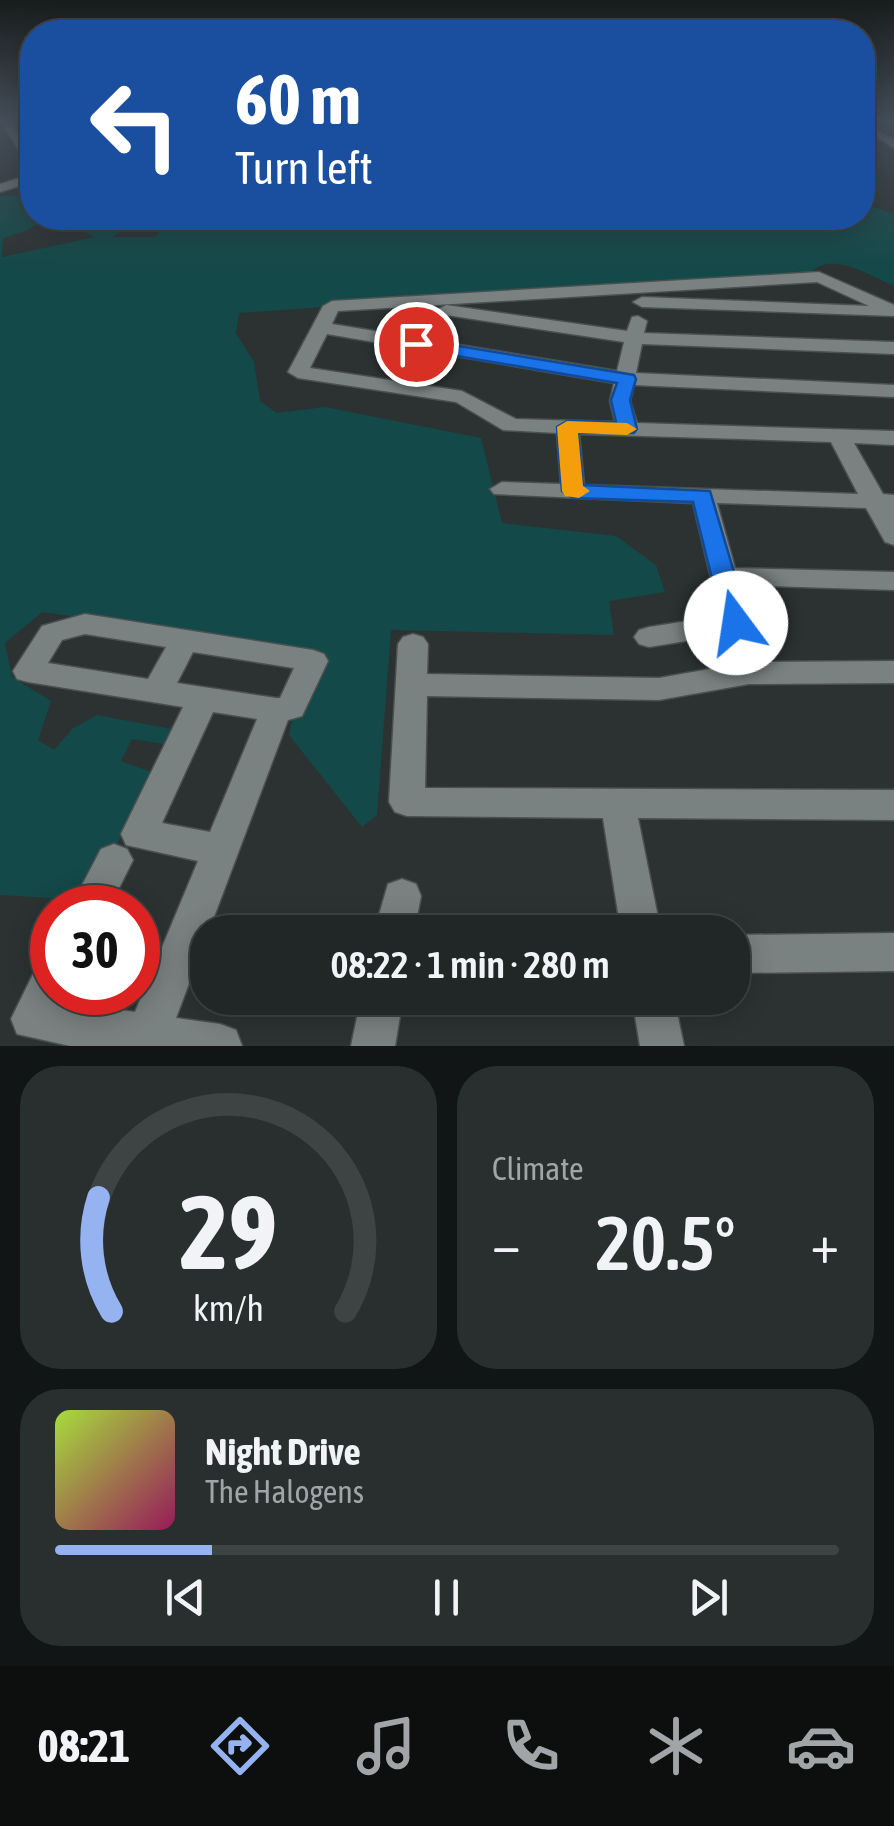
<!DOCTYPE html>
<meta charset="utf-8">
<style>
body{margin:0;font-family:"Asap Condensed",sans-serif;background:#292e2e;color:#f1f3f6;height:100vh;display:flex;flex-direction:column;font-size:38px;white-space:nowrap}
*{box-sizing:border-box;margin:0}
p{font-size:32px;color:#a2a5a7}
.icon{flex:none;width:55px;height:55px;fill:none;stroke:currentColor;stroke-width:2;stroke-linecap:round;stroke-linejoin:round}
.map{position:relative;height:1046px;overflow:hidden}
.details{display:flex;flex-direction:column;gap:20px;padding:20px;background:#121515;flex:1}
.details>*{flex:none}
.banner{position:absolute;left:20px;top:20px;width:855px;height:210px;border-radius:40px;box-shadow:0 5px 25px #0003,0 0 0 2px #3e4343;background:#1a4fa0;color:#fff;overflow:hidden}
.speed{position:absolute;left:30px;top:885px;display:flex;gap:20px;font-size:50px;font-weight:700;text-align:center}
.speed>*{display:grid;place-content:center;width:130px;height:130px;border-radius:50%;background:#212626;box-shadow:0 5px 25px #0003,0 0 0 2px #3e4343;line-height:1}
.speed .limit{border:15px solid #d22;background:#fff;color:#111}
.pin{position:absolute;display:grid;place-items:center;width:85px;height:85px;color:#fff;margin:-42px;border:5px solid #fff;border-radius:50%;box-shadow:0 2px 10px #0007}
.me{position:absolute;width:110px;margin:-55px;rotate:346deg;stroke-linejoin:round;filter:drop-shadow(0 0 8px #0008)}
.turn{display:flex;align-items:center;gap:35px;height:210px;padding:0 50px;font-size:45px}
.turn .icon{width:130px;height:130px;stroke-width:2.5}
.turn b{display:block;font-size:70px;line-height:85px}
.big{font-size:75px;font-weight:600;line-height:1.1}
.details .card{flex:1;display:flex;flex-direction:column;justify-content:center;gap:15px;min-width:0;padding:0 35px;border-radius:40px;background:#292e2e}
.details .dial{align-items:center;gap:0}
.dial svg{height:260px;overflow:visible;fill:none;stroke:#3e4343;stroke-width:7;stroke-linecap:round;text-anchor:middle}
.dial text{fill:#f1f3f6;stroke:none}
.song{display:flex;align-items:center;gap:30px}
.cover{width:120px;height:120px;border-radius:15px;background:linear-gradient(135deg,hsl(80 70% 55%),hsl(330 70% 35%))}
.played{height:10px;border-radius:5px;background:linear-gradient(90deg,#95b2f1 20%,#3e4343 20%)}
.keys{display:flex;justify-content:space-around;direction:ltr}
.heat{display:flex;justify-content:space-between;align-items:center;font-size:55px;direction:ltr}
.details .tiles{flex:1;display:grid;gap:20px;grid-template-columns:1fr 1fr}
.card:last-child{grid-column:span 2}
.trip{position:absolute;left:190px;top:915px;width:560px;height:100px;border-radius:40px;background:#212626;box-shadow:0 5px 25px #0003,0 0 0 2px #3e4343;font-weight:600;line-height:100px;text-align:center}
.dock{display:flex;height:160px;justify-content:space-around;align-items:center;background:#0d0f0f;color:#a2a5a7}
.dock .icon{width:70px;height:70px}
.dock .current{color:#95b2f1}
.dock b{font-size:45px;color:#f1f3f6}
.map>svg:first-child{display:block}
</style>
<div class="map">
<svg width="894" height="1046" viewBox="0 0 894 1046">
<rect width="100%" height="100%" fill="#2c3232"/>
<path fill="#134948" d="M 32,195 L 32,218 L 46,218 L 28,230 L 3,238 L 2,257 L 95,237 L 55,218 L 119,218 L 138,222 L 112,237 L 155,237 L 166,222 L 218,218 L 862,218 L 863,203 L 894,214 L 894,286 C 870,276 834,251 811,272 L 239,313 L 236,333 L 254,362 L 260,401 L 277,413 L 325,407 L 481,438 L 502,523 L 616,536 L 656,565 L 665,592 L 609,601 L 614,635 L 391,630 L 377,815 L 362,827 L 289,735 L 308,650 L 42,612 L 5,643 L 12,677 L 51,701 L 38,740 L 54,750 L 72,729 L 97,715 L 177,730 L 170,745 L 132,739 L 121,761 L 159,775 L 82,900 L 0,895 L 0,196 Z"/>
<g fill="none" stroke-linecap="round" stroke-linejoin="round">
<g stroke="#4a5050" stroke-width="3">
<g id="minor">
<path d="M 1,122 L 12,122 L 26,145 L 32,147 L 32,154 L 18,149 Z"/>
<path d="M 862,122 L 894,140 L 894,148 L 862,128 Z"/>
<path d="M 32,174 L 32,182 L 0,192 L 0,184 Z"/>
<path d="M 819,272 L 894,305 L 894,316 L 642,307 L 633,302 L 642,297 L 869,306 L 817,282 L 338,311 L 332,324 L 617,371 L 624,342 L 446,315 L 437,310 L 446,305 L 627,331 L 632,317 L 638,316 L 647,321 L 644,333 L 894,342 L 894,354 L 642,344 L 636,373 L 894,385 L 894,397 L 634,385 L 630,401 L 637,423 L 894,431 L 894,445 L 854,443 L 883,494 L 894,495 L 894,545 L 885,542 L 866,508 L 717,503 L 735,568 L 894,572 L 894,590 L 740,585 L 750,623 L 746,630 L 736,633 L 649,647 L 639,644 L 634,637 L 639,630 L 649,627 L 720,616 L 693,503 L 494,494 L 490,489 L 502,482 L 561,484 L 557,433 L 503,430 L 456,402 L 298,378 L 288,372 L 323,306 L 332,301 ZM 327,334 L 614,383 L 610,401 L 615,422 L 516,419 L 462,391 L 310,368 ZM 579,434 L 831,442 L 858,494 L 584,485 Z"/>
<path d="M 85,614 L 313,650 L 324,654 L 328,661 L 302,716 L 288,720 L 176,1018 L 220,1024 L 236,1030 L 242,1046 L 70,1046 L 17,1034 L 11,1019 L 37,966 L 52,960 L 52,992 L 67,992 L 63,1002 L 135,1012 L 198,861 L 126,845 L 121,834 L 183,707 L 28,682 L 17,679 L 13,671 L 42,626 ZM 85,634 L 166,647 L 148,679 L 48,663 L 62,640 ZM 193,652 L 294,668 L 280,698 L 276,698 L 177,683 ZM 213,712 L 257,719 L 210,832 L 162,823 Z"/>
<path d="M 413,634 L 423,637 L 428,644 L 427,674 L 659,678 L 749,662 L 894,661 L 894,683 L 749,684 L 659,700 L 427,696 L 425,788 L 894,790 L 894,820 L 638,818 L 661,932 L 621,932 L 603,818 L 407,816 L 395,812 L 389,802 L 398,644 L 403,637 Z"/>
<path d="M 114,844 L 127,849 L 133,860 L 109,908 L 70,908 L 101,849 Z"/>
<path d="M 402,879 L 416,884 L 421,896 L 414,932 L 374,932 L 388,884 Z"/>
<path d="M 894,933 L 894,971 L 732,973 L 732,935 Z"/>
<path d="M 361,998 L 403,998 L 395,1046 L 351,1046 Z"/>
<path d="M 632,998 L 674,998 L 684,1046 L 640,1046 Z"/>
</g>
</g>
<use href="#minor" fill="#7a8181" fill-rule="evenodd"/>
</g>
<linearGradient id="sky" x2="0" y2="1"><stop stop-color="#181c1c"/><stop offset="0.45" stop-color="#454f5a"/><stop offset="1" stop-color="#454f5a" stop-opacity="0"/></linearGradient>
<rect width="894" height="269" fill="url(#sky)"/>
<path fill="#1a73e8" stroke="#114b97" stroke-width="2.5" d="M 416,339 L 634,375 L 636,379 L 630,400 L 637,429 L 634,433 L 578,433 L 583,485 L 710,491 L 749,623 L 745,629 L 727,629 L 723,623 L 693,502 L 573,498 L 562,491 L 557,427 L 567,421 L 616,422 L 611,400 L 617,383 L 410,348 L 408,344 Z"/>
<path fill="#f59e0b" d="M 567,421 L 627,423 L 637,429 L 627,435 L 578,433 L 583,486 L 590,491 L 579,498 L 565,496 L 562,491 L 557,427 Z"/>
</svg>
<div class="speed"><div class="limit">30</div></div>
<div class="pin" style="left:416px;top:344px;background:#d93025"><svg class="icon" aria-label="arrive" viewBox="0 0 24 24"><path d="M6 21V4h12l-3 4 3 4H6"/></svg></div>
<svg class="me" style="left:736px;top:623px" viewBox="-20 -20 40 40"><circle r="19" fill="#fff"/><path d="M0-13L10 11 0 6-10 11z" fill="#1a73e8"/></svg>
<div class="trip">08:22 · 1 min · 280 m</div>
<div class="banner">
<div class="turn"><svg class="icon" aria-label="left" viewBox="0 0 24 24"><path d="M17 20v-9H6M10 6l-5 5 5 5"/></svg><div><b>60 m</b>Turn left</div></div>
</div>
</div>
<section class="details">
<div class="tiles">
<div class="card dial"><svg viewBox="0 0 100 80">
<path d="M14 69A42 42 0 1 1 86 69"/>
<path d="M14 69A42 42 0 0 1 10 34" stroke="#95b2f1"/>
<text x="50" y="56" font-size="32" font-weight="700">29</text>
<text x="50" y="72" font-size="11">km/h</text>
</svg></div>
<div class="card"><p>Climate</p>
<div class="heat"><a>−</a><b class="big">20.5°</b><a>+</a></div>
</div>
<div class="card">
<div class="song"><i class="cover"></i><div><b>Night Drive</b><p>The Halogens</p></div></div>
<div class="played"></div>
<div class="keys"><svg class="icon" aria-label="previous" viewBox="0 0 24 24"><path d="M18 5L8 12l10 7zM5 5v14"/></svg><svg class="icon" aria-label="pause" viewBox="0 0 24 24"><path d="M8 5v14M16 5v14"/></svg><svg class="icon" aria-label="next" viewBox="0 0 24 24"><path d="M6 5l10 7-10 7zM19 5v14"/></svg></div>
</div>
</div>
</section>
<nav class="dock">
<b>08:21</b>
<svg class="icon current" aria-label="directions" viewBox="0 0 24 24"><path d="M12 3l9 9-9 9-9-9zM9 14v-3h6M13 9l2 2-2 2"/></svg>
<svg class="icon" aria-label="music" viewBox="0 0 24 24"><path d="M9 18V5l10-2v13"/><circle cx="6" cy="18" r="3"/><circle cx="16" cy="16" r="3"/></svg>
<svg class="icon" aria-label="phone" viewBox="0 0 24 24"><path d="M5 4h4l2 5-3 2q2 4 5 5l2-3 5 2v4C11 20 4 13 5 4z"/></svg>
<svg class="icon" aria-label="climate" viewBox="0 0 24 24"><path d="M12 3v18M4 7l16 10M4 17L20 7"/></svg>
<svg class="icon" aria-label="car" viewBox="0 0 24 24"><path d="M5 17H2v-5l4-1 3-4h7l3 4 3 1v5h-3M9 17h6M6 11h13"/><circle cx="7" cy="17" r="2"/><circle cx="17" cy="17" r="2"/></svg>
</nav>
